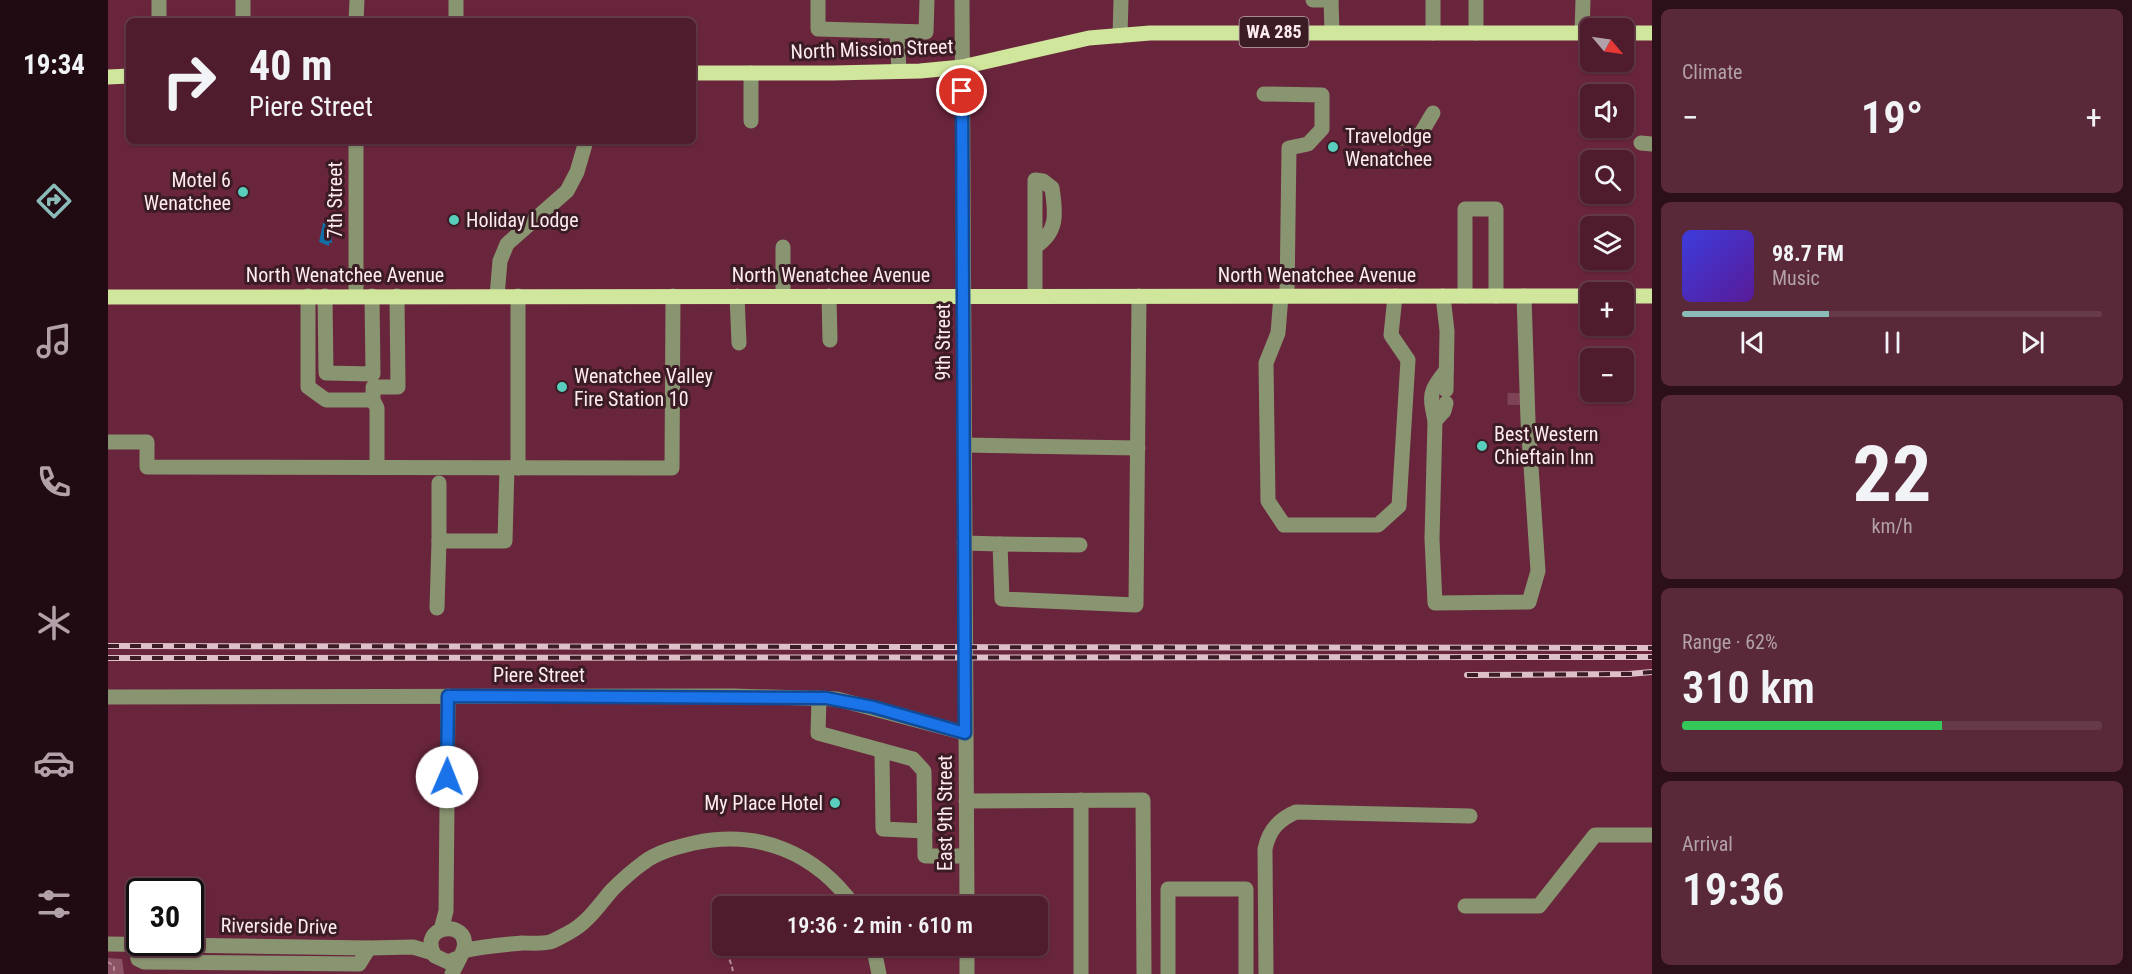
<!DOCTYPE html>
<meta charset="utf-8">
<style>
body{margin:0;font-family:"Roboto Condensed",sans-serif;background:#592939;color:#f1f3f6;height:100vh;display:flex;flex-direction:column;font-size:22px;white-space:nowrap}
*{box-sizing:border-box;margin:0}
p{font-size:20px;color:#b3a1aa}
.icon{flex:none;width:33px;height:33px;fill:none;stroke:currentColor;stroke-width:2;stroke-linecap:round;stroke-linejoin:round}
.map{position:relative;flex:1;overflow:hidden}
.panel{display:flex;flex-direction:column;gap:9px;padding:9px;background:#2b0f19;width:480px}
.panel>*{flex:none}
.banner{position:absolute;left:18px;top:18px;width:570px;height:126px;border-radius:9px;box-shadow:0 2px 4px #0004,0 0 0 2px #663a49;background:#4f1c2d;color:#f1f3f6;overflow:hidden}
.needle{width:39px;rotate:119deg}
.fabs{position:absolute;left:1472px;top:18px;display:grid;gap:12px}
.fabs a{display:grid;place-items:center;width:54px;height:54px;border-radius:9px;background:#4f1c2d;box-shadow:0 2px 4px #0004,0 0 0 2px #663a49;font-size:30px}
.speed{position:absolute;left:18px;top:878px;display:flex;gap:12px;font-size:30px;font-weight:700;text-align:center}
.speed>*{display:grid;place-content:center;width:78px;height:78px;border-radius:50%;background:#4f1c2d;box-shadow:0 2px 4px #0004,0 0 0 2px #663a49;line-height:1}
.speed .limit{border:3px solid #111;border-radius:9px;background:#fff;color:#111}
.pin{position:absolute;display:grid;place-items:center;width:51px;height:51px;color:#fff;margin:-26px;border:3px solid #fff;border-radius:50%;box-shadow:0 2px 6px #0007}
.me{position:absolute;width:66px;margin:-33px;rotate:1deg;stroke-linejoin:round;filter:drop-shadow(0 0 4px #0008)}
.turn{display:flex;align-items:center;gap:21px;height:126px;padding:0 24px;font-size:27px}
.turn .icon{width:78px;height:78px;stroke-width:2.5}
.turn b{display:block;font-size:42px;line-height:51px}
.big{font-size:45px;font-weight:600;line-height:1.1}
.panel .card{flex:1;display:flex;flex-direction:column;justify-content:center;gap:9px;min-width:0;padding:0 21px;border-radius:9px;background:#592939}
.panel .dial{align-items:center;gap:0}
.dial b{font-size:78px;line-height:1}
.song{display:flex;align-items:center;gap:18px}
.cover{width:72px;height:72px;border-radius:9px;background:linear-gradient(135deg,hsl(240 70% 55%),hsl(270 70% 35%))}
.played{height:6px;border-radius:3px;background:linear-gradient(90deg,#8bbbb9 35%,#663a49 35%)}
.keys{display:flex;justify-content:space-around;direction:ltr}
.heat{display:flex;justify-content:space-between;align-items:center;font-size:33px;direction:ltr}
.charge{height:9px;border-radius:4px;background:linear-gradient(90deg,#34c759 62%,#663a49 0)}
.trip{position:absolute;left:604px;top:896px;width:336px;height:60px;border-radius:9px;background:#4f1c2d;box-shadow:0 2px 4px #0004,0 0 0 2px #663a49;font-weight:600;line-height:60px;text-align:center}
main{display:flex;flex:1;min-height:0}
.tab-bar{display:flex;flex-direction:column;width:108px;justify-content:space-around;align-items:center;background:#200b12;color:#b3a1aa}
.tab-bar .icon{width:42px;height:42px}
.tab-bar .active{color:#8bbbb9}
.tab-bar b{font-size:27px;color:#f1f3f6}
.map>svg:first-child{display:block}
</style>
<main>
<nav class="tab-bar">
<b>19:34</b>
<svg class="icon active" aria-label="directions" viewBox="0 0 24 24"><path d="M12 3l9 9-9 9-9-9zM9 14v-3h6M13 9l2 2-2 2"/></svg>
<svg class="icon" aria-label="music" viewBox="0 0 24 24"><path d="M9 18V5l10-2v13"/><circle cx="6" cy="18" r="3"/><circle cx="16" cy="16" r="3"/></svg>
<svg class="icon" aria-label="phone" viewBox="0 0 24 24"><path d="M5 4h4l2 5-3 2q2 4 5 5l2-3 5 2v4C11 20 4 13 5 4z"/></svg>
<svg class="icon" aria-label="climate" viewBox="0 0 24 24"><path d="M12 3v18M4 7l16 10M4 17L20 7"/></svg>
<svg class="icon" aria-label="car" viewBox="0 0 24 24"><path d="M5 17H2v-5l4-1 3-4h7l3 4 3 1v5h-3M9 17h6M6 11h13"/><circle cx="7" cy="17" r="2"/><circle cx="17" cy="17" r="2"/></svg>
<svg class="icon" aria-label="filters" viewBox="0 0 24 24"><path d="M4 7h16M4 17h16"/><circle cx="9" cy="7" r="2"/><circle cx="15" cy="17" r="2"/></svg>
</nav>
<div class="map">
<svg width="1544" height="974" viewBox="0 0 1544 974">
<rect width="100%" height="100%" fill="#69253c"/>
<path fill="#8b5363" d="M 0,958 L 14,959 L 16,974 L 0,974 Z"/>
<path fill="#116ea5" d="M 215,223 L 223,223 L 224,243 L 221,243 L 221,246 L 211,242 Z"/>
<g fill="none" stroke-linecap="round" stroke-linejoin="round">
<path stroke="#7f4357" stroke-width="15" stroke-dasharray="15 8" stroke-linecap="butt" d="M 1407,405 L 1407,393"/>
<g stroke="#b88e9b" stroke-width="2" stroke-dasharray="4.5 3" stroke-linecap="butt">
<path d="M 620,906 L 621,897"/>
<path d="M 619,945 C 618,956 625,964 625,974"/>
<path d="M 0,962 L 6,966 L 6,974"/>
</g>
<g stroke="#899470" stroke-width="15">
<path d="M 51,0 L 51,21"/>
<path d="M 135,0 L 135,21"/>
<path d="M 710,0 L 710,29 L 818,32 L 819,0"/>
<path d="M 854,0 L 859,906"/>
<path d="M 1205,0 L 1223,0"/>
<path d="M 1223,0 L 1224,32"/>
<path d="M 1368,0 L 1368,33"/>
<path d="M 248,21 L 249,0"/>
<path d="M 348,21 L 348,0"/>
<path d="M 789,32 L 791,71"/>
<path d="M 1325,33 L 1325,0"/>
<path d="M 1474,33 L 1475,0"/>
<path d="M 1012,36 L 1013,0"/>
<path d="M 643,73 L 643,121"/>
<path d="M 1156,94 L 1214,95 L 1214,129 L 1200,144 L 1181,148 L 1179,296"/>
<path d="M 1264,137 L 1296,138 L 1312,135 L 1325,113"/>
<path d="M 1533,143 L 1544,144"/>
<path d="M 675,247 L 675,296"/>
<path d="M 200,296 L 200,387 L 218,400 L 265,400"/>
<path d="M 217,296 L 218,373 L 265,374 L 264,296"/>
<path d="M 248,296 L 248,141"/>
<path d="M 389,296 L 392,261 L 399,244 L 459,191 L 469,172 L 478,141"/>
<path d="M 629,296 L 631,343"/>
<path d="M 721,296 L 722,340"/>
<path d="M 927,296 L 927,180 L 935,181 L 944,188 C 948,214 950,232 927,247"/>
<path d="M 1173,296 L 1170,333 L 1158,363 L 1160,501 L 1176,525 L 1270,525 L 1291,506 L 1300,360 L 1283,335 L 1287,296"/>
<path d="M 1335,296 L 1339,331 L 1338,390"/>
<path d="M 1357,296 L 1357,209 L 1388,209 L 1388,296"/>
<path d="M 265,387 L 290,387 L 289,296"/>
<path d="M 265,390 L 265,400 L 269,408 L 269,467"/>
<path d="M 1338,403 L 1336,411 L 1327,421 L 1324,539 L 1327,603 L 1421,602 L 1430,571 L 1420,421 L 1416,296"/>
<path d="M 1327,421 C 1322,396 1320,392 1338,371"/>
<path d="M 0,442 L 39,442 L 39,467 L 564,468 L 565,296"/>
<path d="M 856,445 L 1030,448"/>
<path d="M 410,468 L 410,296"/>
<path d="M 331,483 L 331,541 L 397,541 L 399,468"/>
<path d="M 856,543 L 892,544 L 894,599 L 1028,605 L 1031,296"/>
<path d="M 892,544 L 972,545"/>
<path d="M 329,608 L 331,541"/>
<path d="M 0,697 L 625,696 L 729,699 L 857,733"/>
<path d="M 711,698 L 710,733 L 805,759 L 816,771 L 817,856 L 858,856"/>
<path d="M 774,751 L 775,829 L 817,831"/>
<path d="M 973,800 L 973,974"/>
<path d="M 858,801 L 1035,800 L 1036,974"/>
<path d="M 1357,906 L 1431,906 L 1487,835 L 1544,835"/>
<path d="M 333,930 L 338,911 L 340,696"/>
<path d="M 0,944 L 261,948 L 305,947 L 325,953"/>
<path d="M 27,944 L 30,959 L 36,962 L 251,964 L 261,948"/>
<path d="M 765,945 L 771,974"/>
<path d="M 859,945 L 859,974"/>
<path d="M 355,951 C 375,946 394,945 414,943 C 423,943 433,944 442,942 C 448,940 456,935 462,932 C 480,922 491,905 504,890 C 514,880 524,871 535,863 C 549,852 569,847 586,843 C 651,829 708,853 746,906"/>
<path d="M 344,974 C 347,966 354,956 356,948 C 362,918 308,925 327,956 L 340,962 L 350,958"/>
<path d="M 1060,974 L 1060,889 L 1138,889 L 1138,974"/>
<path d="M 1158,974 L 1157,849 C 1161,830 1171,819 1188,812 L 1362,816"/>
</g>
<g stroke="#d0e69c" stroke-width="15">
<path d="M 1515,33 L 1544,33"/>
<path d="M 585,73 L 725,73 L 812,71 L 854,67 L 981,38 L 1042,33 L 1482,33"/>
<path d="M 0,77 L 21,76"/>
<path d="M 1515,296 L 1544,296"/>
<path d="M 0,297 L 1482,296"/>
</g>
<g stroke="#ddc0c8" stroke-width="6">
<g id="rail">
<path d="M 0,646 L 1544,648"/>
<path d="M 0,658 L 1544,657"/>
<path d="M 1359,675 L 1521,674 L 1544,672"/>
</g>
</g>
<use href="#rail" stroke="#3b1c25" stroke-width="4" stroke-dasharray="11" stroke-linecap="butt"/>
</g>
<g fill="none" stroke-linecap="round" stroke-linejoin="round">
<g stroke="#114b97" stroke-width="15">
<path id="route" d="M 339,777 L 340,696 L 718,698 L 765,707 L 857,733 L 854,91"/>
</g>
<use href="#route" stroke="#1a73e8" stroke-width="10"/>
</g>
<g fill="#5acebd" stroke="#3b1c25" stroke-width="2">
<circle cx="1225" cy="147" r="6"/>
<circle cx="135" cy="192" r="6"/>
<circle cx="346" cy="220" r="6"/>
<circle cx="454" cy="387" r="6"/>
<circle cx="1374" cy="446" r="6"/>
<circle cx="727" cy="803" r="6"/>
</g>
<g text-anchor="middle" stroke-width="6" stroke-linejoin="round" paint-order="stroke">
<rect fill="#3b1c25" stroke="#c3adb2" stroke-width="1.5" x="1131.5" y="17" width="69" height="30" rx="4.5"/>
<g font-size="18" font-weight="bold" fill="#fdebef">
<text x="1166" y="38">WA 285</text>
</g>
<g font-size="20" fill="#fdebef" stroke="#3b1c25">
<text transform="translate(764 49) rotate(-2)" y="7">North Mission Street</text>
<text transform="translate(227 200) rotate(-90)" y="7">7th Street</text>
<text x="237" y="282">North Wenatchee Avenue</text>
<text x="723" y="282">North Wenatchee Avenue</text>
<text x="1209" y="282">North Wenatchee Avenue</text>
<text transform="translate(835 342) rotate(-90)" y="7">9th Street</text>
<text x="431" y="682">Piere Street</text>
<text transform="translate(837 813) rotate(-90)" y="7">East 9th Street</text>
<text transform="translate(171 926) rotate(1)" y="7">Riverside Drive</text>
</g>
<g font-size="20" fill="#fdebef" stroke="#3b1c25" text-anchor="start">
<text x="1237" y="143">Travelodge<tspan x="1237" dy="23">Wenatchee</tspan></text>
<text x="123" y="187" text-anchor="end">Motel 6<tspan x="123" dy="23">Wenatchee</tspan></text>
<text x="358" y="227">Holiday Lodge</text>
<text x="466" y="383">Wenatchee Valley<tspan x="466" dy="23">Fire Station 10</tspan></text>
<text x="1386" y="441">Best Western<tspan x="1386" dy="23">Chieftain Inn</tspan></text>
<text x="715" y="810" text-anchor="end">My Place Hotel</text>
</g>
</g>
</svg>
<div class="fabs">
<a><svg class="needle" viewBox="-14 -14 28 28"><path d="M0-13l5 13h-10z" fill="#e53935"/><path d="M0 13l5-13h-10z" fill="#b3a1aa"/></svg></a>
<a><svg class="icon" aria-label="sound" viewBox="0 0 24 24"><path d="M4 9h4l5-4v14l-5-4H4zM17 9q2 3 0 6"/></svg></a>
<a><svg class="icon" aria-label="search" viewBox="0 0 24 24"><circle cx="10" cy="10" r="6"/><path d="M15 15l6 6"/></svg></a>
<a><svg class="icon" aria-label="layers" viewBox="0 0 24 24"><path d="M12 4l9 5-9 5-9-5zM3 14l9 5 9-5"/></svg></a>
<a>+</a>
<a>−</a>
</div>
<div class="speed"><div class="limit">30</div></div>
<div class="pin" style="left:854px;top:91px;background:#d93025"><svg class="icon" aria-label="arrive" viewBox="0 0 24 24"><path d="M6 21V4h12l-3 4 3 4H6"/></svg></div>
<svg class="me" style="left:339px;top:777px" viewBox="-20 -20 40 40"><circle r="19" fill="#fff"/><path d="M0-13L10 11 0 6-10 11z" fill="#1a73e8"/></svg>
<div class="trip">19:36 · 2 min · 610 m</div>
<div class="banner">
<div class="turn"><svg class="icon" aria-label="right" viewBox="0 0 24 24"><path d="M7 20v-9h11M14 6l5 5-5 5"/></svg><div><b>40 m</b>Piere Street</div></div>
</div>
</div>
<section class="panel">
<div class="card"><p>Climate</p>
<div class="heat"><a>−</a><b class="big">19°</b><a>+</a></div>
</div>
<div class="card">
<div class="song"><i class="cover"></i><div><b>98.7 FM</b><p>Music</p></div></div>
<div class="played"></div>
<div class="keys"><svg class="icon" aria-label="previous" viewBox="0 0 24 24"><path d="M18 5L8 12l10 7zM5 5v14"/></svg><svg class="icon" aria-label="pause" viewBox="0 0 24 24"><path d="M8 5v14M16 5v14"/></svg><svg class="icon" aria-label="next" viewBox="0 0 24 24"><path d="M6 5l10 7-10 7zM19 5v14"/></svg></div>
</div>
<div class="card dial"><b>22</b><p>km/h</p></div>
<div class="card"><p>Range · 62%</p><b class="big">310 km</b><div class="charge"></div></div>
<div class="card"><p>Arrival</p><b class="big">19:36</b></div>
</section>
</main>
